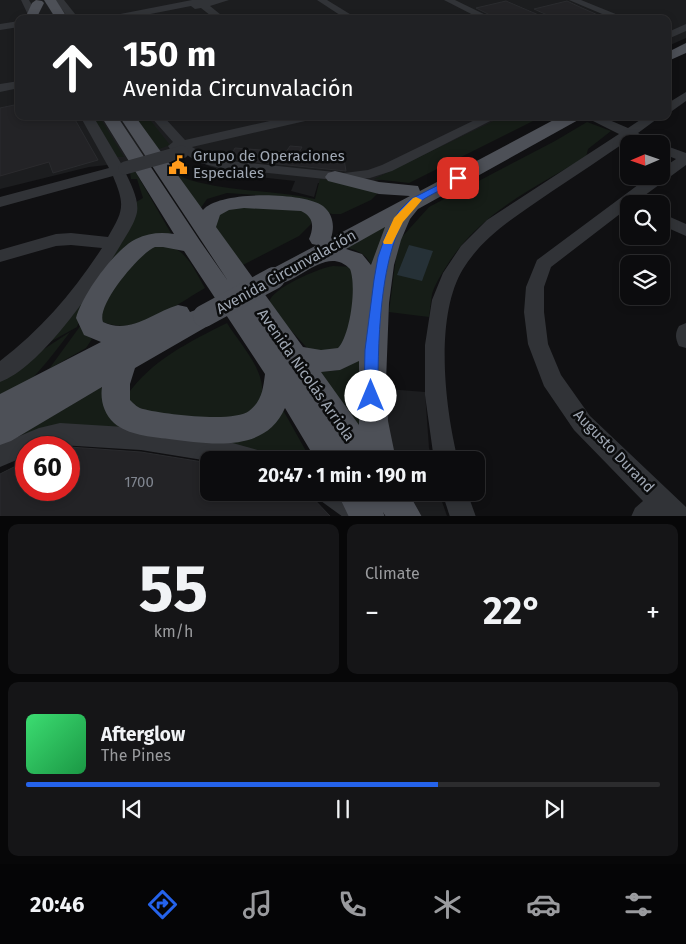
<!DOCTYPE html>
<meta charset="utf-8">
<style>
body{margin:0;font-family:"Fira Sans",sans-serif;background:#151517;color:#f1f3f6;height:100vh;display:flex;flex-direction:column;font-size:19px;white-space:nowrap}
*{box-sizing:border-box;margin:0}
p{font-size:16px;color:#9a9b9e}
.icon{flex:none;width:28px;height:28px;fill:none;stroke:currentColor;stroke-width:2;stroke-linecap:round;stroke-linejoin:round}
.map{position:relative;height:516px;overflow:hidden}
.side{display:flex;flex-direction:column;gap:8px;padding:8px;background:#070708;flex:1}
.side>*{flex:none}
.guide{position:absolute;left:15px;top:15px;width:656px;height:105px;border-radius:10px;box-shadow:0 2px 8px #0003,0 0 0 1px #2c2c2e;background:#202124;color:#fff;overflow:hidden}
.needle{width:32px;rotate:268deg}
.buttons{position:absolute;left:620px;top:135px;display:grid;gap:10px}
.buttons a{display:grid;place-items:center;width:50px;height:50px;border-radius:10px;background:#0c0c0e;box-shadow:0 2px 8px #0003,0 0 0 1px #2c2c2e;font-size:25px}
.speed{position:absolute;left:15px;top:436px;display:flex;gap:10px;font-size:25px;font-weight:700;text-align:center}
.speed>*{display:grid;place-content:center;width:65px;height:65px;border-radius:50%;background:#0c0c0e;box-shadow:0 2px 8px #0003,0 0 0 1px #2c2c2e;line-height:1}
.speed .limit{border:8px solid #d22;background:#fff;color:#111}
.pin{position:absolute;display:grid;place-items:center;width:42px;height:42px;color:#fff;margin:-21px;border-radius:10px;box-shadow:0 2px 8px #0006}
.me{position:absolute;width:55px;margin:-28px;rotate:0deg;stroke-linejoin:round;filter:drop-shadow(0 0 4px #0008)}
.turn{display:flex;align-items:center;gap:18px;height:105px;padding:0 25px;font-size:22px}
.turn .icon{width:65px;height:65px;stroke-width:2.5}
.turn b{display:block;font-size:35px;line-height:42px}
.big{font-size:38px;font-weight:700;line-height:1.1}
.side .tile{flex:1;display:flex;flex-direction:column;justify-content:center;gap:8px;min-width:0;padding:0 18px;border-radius:10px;background:#151517}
.side .dial{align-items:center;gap:0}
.dial b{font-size:65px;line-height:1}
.song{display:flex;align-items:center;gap:15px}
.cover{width:60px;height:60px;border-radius:8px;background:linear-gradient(135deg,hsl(140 70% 55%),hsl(140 70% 35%))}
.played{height:5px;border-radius:2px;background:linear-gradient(90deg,#2563eb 65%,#2c2c2e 65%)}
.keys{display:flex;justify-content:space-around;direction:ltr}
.heat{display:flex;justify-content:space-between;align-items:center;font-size:28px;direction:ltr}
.side .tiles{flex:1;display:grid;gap:8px;grid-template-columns:1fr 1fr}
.tile:last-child{grid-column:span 2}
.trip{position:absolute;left:200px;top:451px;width:285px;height:50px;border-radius:10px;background:#0c0c0e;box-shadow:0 2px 8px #0003,0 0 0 1px #2c2c2e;font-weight:700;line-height:50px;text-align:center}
.dock{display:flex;height:80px;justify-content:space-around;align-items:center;background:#050506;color:#9a9b9e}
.dock .icon{width:35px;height:35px}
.dock .on{color:#2563eb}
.dock b{font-size:22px;color:#f1f3f6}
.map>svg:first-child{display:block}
</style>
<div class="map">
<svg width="686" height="517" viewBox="0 0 686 517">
<rect width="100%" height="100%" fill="#101012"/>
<g fill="#1c1d1f">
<path d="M 0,0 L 686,0 L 686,38 L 668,46 L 668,19 L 19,19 L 19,116 L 520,116 L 409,175 L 343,186 L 318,183 L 314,197 L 291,191 L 295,181 L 224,173 L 188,156 L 89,167 L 0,189 Z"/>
<path d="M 375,388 L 425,392 L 429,448 L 432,460 L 386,460 Z"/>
<path d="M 398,493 L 439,493 L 447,516 L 415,516 Z"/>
</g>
<g fill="#161d17">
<path d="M 91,116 L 99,116 L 124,157 L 115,157 Z"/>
<path d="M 133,116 L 147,116 L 170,145 L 156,150 Z"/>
<path d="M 504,116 L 543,116 L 409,183 L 374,179 Z"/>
<path d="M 587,122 L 611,131 L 588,149 L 586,157 C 535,187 478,214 446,267 C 441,275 435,284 432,294 C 431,301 430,309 429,317 L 389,312 L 396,257 L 401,238 L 429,207 L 555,141 Z"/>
<path d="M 170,169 C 176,173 183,178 190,180 C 230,192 274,190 315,199 L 320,179 L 343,182 L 377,192 L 377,194 L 371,200 L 341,214 L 332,214 L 284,197 L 227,193 L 207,199 L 200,209 Z"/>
<path d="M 135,171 L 172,235 L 161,234 L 82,314 L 77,327 L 30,353 L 136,202 L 143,198 L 137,179 L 131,179 L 130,172 Z"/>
<path d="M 229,207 L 306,209 L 311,219 L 311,224 L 299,236 L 241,266 L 213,226 L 214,219 Z"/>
<path d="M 398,215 L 374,275 C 370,254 359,250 339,246 Z"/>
<path d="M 146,247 C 154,247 163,245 170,247 C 187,250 197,275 205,288 C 175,305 136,338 101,321 L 105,297 Z"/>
<path d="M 333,266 L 355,267 L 351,336 L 334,352 L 308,349 L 288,327 L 269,302 C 272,288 319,268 333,266 Z"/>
<path d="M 227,323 C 239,343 265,369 262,394 C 261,399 258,405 257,410 L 213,424 L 132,408 L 127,395 C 152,360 189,342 227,323 Z"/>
<path d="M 81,325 L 86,335 L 92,339 L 86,348 L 49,369 Z"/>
<path d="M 70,332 C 50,358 29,388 0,403 L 0,378 Z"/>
<path d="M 359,353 L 362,434 L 317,371 C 338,372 347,371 359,353 Z"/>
<path d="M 105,385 L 132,428 C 95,428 54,422 19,436 Z"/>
<path d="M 283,410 L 311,460 L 279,460 L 266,454 L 192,437 Z"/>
</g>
<path fill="#263137" d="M 409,245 L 433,251 L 422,281 L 397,275 Z"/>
<g fill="#232326" stroke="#2a2b2e">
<path d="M 506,1 L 548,19 L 498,19 L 476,8 Z"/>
<path d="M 567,1 L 582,8 L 607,19 L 556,19 L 534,9 Z"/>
<path d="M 19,104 L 19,116 L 73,116 L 98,160 L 53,173 L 49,162 L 0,176 L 0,108 Z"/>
<path d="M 290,146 L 302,147 L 298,154 L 344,159 L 346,171 L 229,159 L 235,148 L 286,152 Z"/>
<path d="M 69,447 L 141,452 L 209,463 L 209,492 L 307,492 L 331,517 L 0,517 L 0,474 L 26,461 L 26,490 L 69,490 Z"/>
</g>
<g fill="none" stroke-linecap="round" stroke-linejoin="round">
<g fill="#313337" fill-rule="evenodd">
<path d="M 21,0 L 29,0 L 40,19 L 30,19 Z"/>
<path d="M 55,0 L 64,0 L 79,19 L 69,19 Z"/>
<path d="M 192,0 L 229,0 L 210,6 L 226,19 L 215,19 L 201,8 L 195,9 L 191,6 L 125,19 L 105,19 L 110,16 Z"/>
<path d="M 317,0 L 327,0 L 358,19 L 346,19 Z"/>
<path d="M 444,0 L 455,0 L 494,19 L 481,19 Z"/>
<path d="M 569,0 L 581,0 L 628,19 L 614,19 Z"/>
<path d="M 19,21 L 19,27 L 0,30 L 0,24 Z"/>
<path d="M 686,24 L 686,31 L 668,39 L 668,32 Z"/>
<path d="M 19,81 L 19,88 L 0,92 L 0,84 Z"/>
<path d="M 686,92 L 686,101 L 672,111 L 668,112 L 668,103 Z"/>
<path d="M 80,116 L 93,116 L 122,165 L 130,165 L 132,168 L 125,172 C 131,184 141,203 136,216 C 133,226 125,237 120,246 C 97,284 42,367 0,382 L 0,361 C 41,330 74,291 102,248 L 71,245 L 56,246 L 0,262 L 0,250 L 56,234 L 71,233 L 108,237 C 124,210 125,205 113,176 L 0,207 L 0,197 L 109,168 Z"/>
<path d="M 150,116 L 163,116 L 185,140 L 292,116 L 315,116 L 314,119 L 192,147 L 207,156 L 221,160 L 344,173 L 368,170 L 382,165 L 483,116 L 500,116 L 392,171 L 370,178 L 344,181 L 220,168 L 197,162 L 179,149 L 170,149 L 168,146 L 173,142 Z"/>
<path d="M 583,116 L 600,116 L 628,128 L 646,116 L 661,116 L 638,133 L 659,144 L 640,144 L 630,139 C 603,157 577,175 551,192 C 518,215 484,235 463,269 C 434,317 445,408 458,460 L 434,460 L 425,395 L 425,345 L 432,300 L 443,273 L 461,246 L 487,220 L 619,134 Z"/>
<path d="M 661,144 L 686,153 L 686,165 L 633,204 L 629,204 L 629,207 L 551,267 L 544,287 L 544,312 L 548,344 L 561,375 L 590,416 L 686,507 L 686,517 L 631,517 L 635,508 L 643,501 L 574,430 L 544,386 L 528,344 L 524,312 L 526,287 L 537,260 L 650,176 L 661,176 L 661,169 L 676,159 L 661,153 Z"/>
<path d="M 661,213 L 686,224 L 686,236 L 661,225 Z"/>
<path d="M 686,323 L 686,348 L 679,346 C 675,338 675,333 679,326 Z"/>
<path d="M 60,423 L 141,428 L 229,442 L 265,452 L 268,460 L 209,461 L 141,450 L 60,445 L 48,448 L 26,448 L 26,456 L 0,467 L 0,444 L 39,428 Z"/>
<path d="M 318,492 C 340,492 363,489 373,513 L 372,517 L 343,517 L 321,501 Z"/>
<path d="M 442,492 L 467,492 L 476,517 L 450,517 Z"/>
</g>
<g fill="#4d5057" fill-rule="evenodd">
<path d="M 36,0 L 42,1 L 44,3 L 37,17 L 29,17 L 27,14 L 32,3 Z"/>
<path d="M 44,0 L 56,0 L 68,19 L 56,19 Z"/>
<path d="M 686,43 L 686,53 L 668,61 L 668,52 Z"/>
<path d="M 101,116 L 117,116 L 200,241 L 228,281 L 119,116 L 135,116 L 203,210 C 219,190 304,192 323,206 C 333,214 335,226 331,238 L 410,196 L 379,194 L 328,181 L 325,177 L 328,173 L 335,171 L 379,182 L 418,186 L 420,191 L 561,116 L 582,116 L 580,119 L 418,209 L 410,219 L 401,240 L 394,265 L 389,303 L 386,382 L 388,421 L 396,460 L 316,460 L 285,408 C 265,454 209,444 169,439 C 151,437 128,435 114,423 C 104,414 100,400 102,387 L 11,441 L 0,445 L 0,394 L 101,342 L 84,335 L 76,318 C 82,295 115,249 136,239 C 148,233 161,232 174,234 ZM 244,208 L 301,211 C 314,217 314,227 309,239 L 312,244 L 317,245 L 266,272 L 262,278 L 266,284 C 294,292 324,242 350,269 C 357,286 350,336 338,348 L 321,350 L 303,347 L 216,227 L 220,215 L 229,210 ZM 385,227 L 371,265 L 362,254 L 346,249 ZM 155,247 L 163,247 L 184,251 L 265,374 C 263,389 262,401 249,411 C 234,423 162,414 143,409 C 138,408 134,404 130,400 L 130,384 L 135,368 L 213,323 L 216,316 L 213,309 L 204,307 L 190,312 L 187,307 L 178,305 C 154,312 130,335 103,322 C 96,305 140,253 155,247 ZM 359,361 L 359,425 L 321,372 L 340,370 Z"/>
<path d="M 337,492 L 372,492 L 375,497 L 373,492 L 408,492 L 422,517 L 386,517 L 383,512 L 385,517 L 349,517 Z"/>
</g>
<path stroke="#313337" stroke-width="13" d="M 125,168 L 182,152"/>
<path stroke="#4d5057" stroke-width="22" d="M 204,316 L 274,278"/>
</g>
<path fill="#2563eb" stroke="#184099" d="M 458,175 L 463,178 L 462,180 C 448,187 430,194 418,203 C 378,235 378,348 378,396 L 376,401 L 371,403 L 366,401 L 364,396 L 365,350 L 374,280 L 378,257 L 386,234 L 399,211 L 411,199 Z"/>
<path fill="#f59e0b" d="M 416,197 L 422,200 L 403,222 L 392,244 L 384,244 L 383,242 L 394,218 L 413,198 Z"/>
<defs>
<g id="civic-bare" transform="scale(1.5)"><path d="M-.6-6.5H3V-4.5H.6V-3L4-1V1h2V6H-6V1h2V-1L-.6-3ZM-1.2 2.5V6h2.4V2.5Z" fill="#ff9a1b" stroke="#0b0c0d" stroke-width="2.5" paint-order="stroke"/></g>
</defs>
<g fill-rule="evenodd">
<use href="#civic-bare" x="178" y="165"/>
</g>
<g text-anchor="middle" stroke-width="5" stroke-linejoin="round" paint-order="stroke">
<g font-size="15" fill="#a0a8b4" stroke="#0b0c0d" text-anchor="start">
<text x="193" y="161">Grupo de Operaciones<tspan x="193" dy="17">Especiales</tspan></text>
</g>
<g font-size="15" fill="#a0a8b4" stroke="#0b0c0d">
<text transform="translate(286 272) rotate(-29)" y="5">Avenida Circunvalación</text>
<text transform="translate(306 375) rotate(55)" y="5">Avenida Nicolás Arriola</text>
<text transform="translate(614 451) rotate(46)" y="5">Augusto Durand</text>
</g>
<g font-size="15" fill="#808690">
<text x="139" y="487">1700</text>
</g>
</g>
</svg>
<div class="buttons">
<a><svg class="needle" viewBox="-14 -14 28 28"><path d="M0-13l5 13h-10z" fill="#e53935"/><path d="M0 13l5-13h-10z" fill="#9a9b9e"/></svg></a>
<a><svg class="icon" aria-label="search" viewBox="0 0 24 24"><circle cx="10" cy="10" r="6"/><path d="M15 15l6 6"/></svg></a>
<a><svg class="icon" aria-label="layers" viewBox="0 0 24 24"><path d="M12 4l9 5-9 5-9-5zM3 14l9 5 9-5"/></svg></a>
</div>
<div class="speed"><div class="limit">60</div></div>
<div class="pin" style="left:458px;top:178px;background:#d93025"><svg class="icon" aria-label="arrive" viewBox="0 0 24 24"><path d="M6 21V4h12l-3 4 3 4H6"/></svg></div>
<svg class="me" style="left:371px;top:396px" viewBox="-20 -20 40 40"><circle r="19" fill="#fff"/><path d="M0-13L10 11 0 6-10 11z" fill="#2563eb"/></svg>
<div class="trip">20:47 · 1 min · 190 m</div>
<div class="guide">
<div class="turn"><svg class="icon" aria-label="ahead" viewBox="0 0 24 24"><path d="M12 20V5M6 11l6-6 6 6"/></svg><div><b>150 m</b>Avenida Circunvalación</div></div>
</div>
</div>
<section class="side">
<div class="tiles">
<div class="tile dial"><b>55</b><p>km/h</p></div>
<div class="tile"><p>Climate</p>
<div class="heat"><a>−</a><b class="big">22°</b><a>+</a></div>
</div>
<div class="tile">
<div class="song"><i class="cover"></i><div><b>Afterglow</b><p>The Pines</p></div></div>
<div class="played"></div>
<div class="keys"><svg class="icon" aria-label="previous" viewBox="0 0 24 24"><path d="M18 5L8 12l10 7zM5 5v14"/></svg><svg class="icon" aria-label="pause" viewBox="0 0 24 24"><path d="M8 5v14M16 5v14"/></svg><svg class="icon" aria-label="next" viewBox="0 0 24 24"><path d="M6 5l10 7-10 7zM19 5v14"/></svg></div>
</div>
</div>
</section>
<nav class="dock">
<b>20:46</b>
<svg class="icon on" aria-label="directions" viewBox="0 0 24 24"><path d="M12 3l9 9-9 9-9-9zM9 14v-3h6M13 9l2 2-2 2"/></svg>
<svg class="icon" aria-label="music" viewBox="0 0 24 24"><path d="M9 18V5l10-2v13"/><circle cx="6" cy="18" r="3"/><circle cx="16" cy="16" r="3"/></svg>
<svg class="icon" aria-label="phone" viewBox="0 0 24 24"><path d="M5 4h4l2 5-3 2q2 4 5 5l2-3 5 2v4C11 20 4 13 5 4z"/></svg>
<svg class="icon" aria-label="climate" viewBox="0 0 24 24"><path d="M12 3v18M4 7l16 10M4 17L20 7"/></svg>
<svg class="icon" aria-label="car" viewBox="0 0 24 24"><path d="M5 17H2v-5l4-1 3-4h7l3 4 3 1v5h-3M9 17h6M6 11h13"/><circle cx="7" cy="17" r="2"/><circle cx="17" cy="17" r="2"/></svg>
<svg class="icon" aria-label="filters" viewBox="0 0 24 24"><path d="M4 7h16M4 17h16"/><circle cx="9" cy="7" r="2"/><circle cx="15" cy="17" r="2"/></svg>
</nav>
